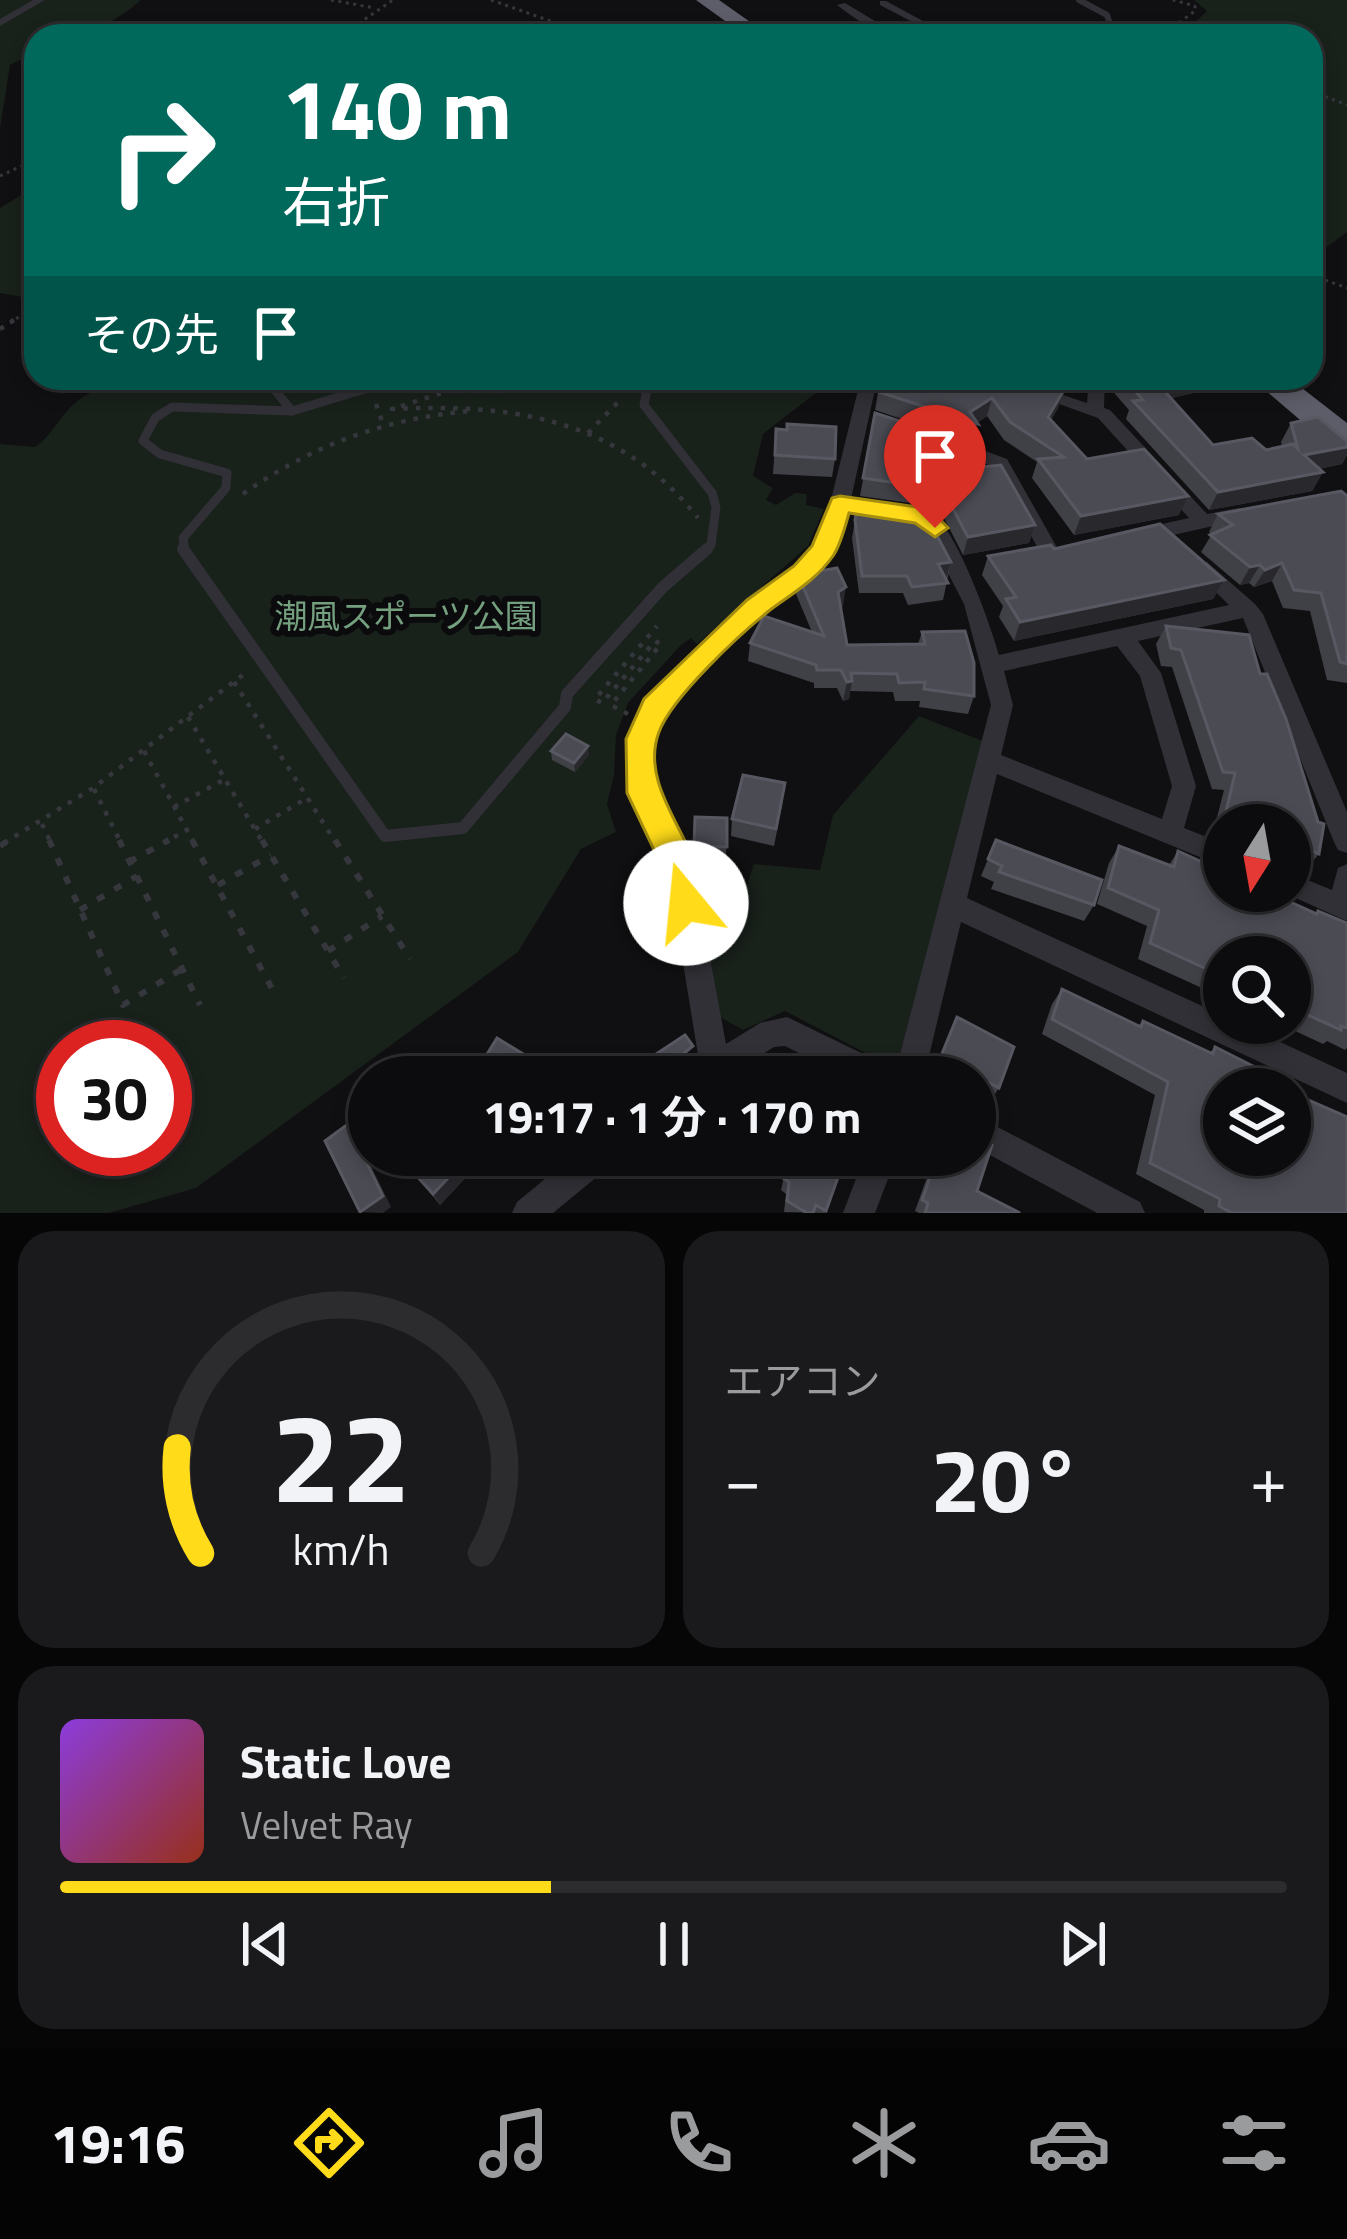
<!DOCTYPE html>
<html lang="ja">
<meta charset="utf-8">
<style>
body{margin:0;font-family:"Titillium Web","Noto Sans JP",sans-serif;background:#1a191b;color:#f1f3f6;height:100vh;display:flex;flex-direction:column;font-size:45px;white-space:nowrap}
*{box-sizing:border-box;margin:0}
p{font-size:39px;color:#9a9b9d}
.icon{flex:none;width:66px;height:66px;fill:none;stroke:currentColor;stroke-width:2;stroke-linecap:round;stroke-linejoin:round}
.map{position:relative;height:1213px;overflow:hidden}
.sheet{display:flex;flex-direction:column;gap:18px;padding:18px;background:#070607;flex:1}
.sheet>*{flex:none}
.guide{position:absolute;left:24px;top:24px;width:1299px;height:366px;border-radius:36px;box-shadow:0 6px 18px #0003,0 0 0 3px #2c2b2e;background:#00695c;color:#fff;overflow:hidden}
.needle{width:78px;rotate:191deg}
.controls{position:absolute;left:1203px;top:804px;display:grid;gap:24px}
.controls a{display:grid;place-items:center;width:108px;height:108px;border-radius:50%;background:#0c0b0d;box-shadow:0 6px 18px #0003,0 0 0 3px #2c2b2e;font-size:60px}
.speed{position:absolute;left:36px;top:1020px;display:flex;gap:24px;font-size:60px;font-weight:700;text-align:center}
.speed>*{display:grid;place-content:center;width:156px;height:156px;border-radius:50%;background:#0c0b0d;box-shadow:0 6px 18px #0003,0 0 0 3px #2c2b2e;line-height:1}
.speed .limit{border:18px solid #d22;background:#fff;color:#111}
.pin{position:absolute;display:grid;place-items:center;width:102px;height:102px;color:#fff;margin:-123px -51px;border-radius:50% 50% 50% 0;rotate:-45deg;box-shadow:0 0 12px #0007}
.pin .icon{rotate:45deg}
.me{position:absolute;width:132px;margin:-66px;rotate:343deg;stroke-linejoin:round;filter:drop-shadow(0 0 9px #0008)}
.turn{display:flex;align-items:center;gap:42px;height:252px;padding:0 60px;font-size:54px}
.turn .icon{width:156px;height:156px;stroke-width:2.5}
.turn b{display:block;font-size:84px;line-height:102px}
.then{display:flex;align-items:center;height:114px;padding:0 60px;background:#0003;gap:24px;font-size:45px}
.big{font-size:90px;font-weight:700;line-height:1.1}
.sheet .tile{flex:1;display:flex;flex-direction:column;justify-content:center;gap:18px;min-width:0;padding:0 42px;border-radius:36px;background:#1a191b}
.sheet .dial{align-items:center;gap:0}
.dial svg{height:312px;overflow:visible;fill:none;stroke:#2c2b2e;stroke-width:7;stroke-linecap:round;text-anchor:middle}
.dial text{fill:#f1f3f6;stroke:none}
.song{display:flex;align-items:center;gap:36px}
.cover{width:144px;height:144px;border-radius:18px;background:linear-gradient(135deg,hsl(270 70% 55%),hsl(10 70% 35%))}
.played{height:12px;border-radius:6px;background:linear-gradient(90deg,#ffdb19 40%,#2c2b2e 40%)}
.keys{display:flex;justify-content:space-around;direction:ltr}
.heat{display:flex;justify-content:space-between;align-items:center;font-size:66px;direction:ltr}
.sheet .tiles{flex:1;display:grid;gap:18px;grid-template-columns:1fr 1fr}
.tile:last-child{grid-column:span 2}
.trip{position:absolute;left:348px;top:1056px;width:648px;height:120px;border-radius:60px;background:#0c0b0d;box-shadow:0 6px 18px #0003,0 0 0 3px #2c2b2e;font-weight:700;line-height:120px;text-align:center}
.tabs{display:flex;height:192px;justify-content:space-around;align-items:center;background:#050405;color:#9a9b9d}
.tabs .icon{width:84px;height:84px}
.tabs .current{color:#ffdb19}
.tabs b{font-size:54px;color:#f1f3f6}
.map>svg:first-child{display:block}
</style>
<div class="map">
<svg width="1347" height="1213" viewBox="0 0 1347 1213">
<rect width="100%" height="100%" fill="#100f11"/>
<g fill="#19211b" fill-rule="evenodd">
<path d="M 0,0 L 141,0 C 106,30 82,36 36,36 L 36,52 L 10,65 L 0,129 Z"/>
<path d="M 1194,0 L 1347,0 L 1347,232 L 1311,259 L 1311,36 L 1180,36 L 1207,11 Z"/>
<path d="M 36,186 L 36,297 L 33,299 L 0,293 L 0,208 Z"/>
<path d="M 161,378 L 835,378 L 763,434 L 753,476 L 773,488 L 766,500 L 776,505 L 795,493 L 807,494 L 806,505 L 824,509 L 808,546 L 697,644 L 691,638 L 681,645 L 628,703 L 616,735 L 614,775 L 607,804 L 616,832 L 581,849 L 518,952 L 196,1188 L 109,1213 L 0,1213 L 0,444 L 35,447 C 53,435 59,416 75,403 C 98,384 133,380 161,378 ZM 63,1047 L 165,1047 L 165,1149 L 63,1149 Z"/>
<path d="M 919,716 L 983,741 L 896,1069 L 785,1011 L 743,1030 L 720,1017 L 700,897 L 742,899 L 754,864 L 820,870 L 833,815 Z"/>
</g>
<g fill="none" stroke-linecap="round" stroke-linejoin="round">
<g stroke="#36373d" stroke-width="3" stroke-dasharray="3 4.5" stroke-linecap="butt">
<path d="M 331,0 L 375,8"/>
<path d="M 491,0 L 593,36"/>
<path d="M 340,36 L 393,0"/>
<path d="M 691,36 L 714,29"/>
<path d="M 1161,36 L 1195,11 L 1195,6 L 1173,0"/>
<path d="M 1311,91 L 1347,105"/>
<path d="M 0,176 L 30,162"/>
<path d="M 1311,275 L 1347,288"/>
<path d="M 10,323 L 36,305"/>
</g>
<g stroke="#36373d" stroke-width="4.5" stroke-dasharray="4.5 8" stroke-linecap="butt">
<path d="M 0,329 L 14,320"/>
<path d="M 503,391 L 448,391 L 392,409 C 512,403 620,419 698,518"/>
<path d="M 376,404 L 384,427"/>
<path d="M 588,433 L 622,398"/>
<path d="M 243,494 C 312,445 387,418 471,411"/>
<path d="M 234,682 L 336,843"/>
<path d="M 628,714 L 611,705 L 661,644 L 655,641 L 602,703 L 595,699 L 657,626"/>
<path d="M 188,717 L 263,843"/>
<path d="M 144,751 L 194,843"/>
<path d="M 94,789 L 121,843"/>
<path d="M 174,807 L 225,779"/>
<path d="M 42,824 L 51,843"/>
<path d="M 255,829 L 307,798"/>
<path d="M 4,843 L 93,788 L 248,671"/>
<path d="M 163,843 L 187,830"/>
</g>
<g stroke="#36373d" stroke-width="6" stroke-dasharray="8 12" stroke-linecap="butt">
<path d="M 49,840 L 123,1005 L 182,969"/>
<path d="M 119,840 L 200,1005"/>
<path d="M 192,840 L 277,998"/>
<path d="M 262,840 L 344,978"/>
<path d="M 335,840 L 410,959"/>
<path d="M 0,846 L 9,840"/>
<path d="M 129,862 L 169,840"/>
<path d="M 218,885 L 271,855"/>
<path d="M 80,910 L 137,876"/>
<path d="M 328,951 L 382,916"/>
</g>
<path stroke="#303036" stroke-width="6" d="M 1079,0 L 1107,15 L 1111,27 L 1099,36"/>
<g stroke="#303036" stroke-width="9">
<path d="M 265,378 L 292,411"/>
<path d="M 513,378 L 573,385 L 652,378"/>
<path d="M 663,378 L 647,388 L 644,405 L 712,493 L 716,507 L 711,545 L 703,552"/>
<path d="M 185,552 L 183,538 L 226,488 L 227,473 L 160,454 L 143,441 L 155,418 L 172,407 L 292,411 L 401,378"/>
</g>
<path stroke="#303036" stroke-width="12" d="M 183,549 L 385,836 L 463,828 L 565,707 L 567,694 L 663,587 L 707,549"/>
<g fill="#303036" fill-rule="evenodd">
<path d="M 33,0 L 45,0 L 0,26 L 0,19 Z"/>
<path d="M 880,1 L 886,1 L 934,27 C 894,46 870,30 837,5 L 845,3 L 895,33 L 920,26 L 880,5 Z"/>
<path d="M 869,378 L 886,378 L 874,394 L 851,499 C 874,502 905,501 927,510 C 954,520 991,626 999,655 L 1229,605 L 1190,567 L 1193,562 L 1207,562 L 1255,604 L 1263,614 L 1347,812 L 1347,853 L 1338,850 L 1334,842 L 1243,618 L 1138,641 L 1161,673 L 1196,786 L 1184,828 L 1224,844 L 1224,867 L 997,774 L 967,898 L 1224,1016 L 1224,1023 L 1239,1023 L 1347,1073 L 1347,1103 L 961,922 L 924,1077 L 894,1077 L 991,705 L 964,604 L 923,525 L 917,521 L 847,511 L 831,555 L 810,578 L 763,612 L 685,687 L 664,712 L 653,739 L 655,793 L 694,871 L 726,1044 L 760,1023 L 787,1017 L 888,1066 L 892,1077 L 846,1077 L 785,1046 L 774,1047 L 726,1077 L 688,1077 L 699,1061 L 668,871 L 631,793 L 629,739 L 647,701 L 669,675 L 749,602 L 796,568 L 815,547 L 830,504 L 857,394 ZM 1117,646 L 1140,676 L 1172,786 L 1162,819 L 1001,755 L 1013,705 L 1004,671 Z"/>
<path d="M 987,378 L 1012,378 L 1087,403 L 1089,378 L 1105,378 L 1104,408 L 1110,410 L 1207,514 L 1240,508 L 1250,514 L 1240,520 L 1142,542 L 1135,540 L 1132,535 L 1135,530 L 1189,518 L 1098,418 Z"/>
<path d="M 950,438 L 1007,459 L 1059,551 L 1056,556 L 1042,556 L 994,467 L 944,448 L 941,444 L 944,440 Z"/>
<path d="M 1347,864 L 1347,921 L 1280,891 L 1290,891 L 1290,873 L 1332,890 L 1338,868 Z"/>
<path d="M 975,1115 L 1140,1202 L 1145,1213 L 1097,1213 L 975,1147 Z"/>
<path d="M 574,1155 L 615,1155 L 610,1166 L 553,1213 L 512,1213 L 517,1202 Z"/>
<path d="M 865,1155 L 897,1155 L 875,1213 L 843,1213 Z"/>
</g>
<g fill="#5c5d68" fill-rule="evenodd">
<path d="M 696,0 L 719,0 L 770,36 L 746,36 Z"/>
<path d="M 1251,378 L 1289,378 L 1347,423 L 1347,452 L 1334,449 Z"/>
</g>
</g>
<g fill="#404047">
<path d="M 1048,378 L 1081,378 L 1072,393 L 1063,390 L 1058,408 L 1051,420 L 1087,459 L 1179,515 L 1074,535 L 1032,478 L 1037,462 L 1004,440 L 987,416 L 977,423 L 973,443 L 875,410 L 879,387 L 1039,387 L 1046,384 Z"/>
<path d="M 1112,378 L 1208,378 L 1202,391 L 1171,398 L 1213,445 L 1266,450 L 1282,447 L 1281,442 L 1291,423 L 1347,441 L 1347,455 L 1342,464 L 1319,469 L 1323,472 L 1312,491 L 1209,510 L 1126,419 L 1129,410 L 1109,387 Z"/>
<path d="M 875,413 L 973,468 L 1035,525 L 1029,543 L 963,555 L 942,514 L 932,506 L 860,496 Z"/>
<path d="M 776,429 L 835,459 L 832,477 L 773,474 Z"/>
<path d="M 1347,496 L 1347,683 L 1327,680 L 1310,611 L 1283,608 L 1272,581 L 1254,587 L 1249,583 L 1240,585 L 1201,552 L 1212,534 L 1209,532 L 1218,514 Z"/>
<path d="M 859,499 L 951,562 L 943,600 L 908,605 L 903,593 L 859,593 L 852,538 Z"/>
<path d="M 1054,549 L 1224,580 L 1213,599 L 1014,641 L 999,617 L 1003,606 L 982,575 L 988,556 Z"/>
<path d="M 798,575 L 843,606 L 841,607 L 847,645 L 918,644 L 922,632 L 974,696 L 968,714 L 919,707 L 920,701 L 895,701 L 893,692 L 850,691 L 849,699 L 843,701 L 837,688 L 814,688 L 814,683 L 748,661 L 750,643 L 812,632 L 796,594 Z"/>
<path d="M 1166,626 L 1260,674 L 1319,854 L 1305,870 L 1290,864 L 1290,825 L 1224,825 L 1224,837 L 1213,833 L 1224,790 L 1212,789 L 1172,667 L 1161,666 L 1156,644 Z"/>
<path d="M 551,751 L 589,755 L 575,772 L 552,760 Z"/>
<path d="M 783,801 L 774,846 L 731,836 L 732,819 Z"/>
<path d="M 695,817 L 727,818 L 726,856 L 694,854 Z"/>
<path d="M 996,840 L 1094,905 L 1084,921 L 991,889 L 994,882 L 981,876 Z"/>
<path d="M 1119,846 L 1169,865 L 1178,851 L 1315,913 L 1318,911 L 1347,923 L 1347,1048 L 1345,1050 L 1327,1041 L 1323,1044 L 1278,1023 L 1290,1023 L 1290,957 L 1224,957 L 1224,998 L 1138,959 L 1147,926 L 1097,904 L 1109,863 Z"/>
<path d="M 1062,989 L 1138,1026 L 1143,1021 L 1210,1052 L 1215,1047 L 1254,1076 L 1347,1213 L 1204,1213 L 1204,1210 L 1136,1174 L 1155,1095 L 1042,1034 L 1052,1004 Z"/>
<path d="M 957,1017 L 999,1088 L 990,1101 L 975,1093 L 975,1077 L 947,1077 L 934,1070 Z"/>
<path d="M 411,1155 L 487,1155 L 440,1205 L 414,1173 L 421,1166 Z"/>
<path d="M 846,1155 L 825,1213 L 784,1212 L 786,1194 L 781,1190 L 784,1177 L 777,1173 L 780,1161 Z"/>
<path d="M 935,1155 L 975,1155 L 977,1191 L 1020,1213 L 919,1213 L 915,1211 Z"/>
</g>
<g fill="#29282d">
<path d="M 1189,378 L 1208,378 L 1202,391 L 1152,403 L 1159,385 Z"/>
<path d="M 1064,390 L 1058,408 L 1042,435 L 1048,417 Z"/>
<path d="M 992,398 L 987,416 L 976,424 L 970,412 Z"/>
<path d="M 1347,447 L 1347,455 L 1342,464 L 1294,474 L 1304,455 Z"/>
<path d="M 1323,472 L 1312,491 L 1209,510 L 1218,492 Z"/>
<path d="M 1188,496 L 1179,515 L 1074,535 L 1081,516 Z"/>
<path d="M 1035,525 L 1029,543 L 963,555 L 968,537 Z"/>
<path d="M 951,562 L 946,579 L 938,564 Z"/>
<path d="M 1282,563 L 1272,581 L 1254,587 L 1265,570 Z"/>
<path d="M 1260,565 L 1249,583 L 1240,585 L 1250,567 Z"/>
<path d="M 1224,580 L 1213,599 L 1014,641 L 1020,622 Z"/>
<path d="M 846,587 L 843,606 L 835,610 L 838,592 Z"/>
<path d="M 852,681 L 849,699 L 843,701 L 847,682 Z"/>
<path d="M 588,746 L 589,755 L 575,772 L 574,763 Z"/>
<path d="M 348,1124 L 357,1137 L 391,1207 L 383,1213 L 360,1212 Z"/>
<path d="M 470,1155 L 487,1155 L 440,1205 L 433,1194 Z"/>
</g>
<g fill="#4a4b53" stroke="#585862" stroke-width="3">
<path d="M 886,378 L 1004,378 L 1039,387 L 1042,382 L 1064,390 L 1048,417 L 1087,459 L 1144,449 L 1188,496 L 1081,516 L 1038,459 L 1064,457 L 1010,422 L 992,398 L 970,412 L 978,424 L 879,392 Z"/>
<path d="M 1124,378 L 1189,378 L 1159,385 L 1213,445 L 1252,438 L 1266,450 L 1293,444 L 1298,449 L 1291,423 L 1318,417 L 1347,441 L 1347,447 L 1304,455 L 1323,472 L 1218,492 L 1133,401 L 1143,400 Z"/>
<path d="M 875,413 L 979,447 L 972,468 L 1001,465 L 1035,525 L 968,537 L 946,496 L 936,489 L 863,478 Z"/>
<path d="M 787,424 L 836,427 L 835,459 L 775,455 L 776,429 L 787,430 Z"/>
<path d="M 1341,491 L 1347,496 L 1347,664 L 1340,662 L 1321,593 L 1294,590 L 1282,563 L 1265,570 L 1260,565 L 1250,567 L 1210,535 L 1233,525 L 1218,514 Z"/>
<path d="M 859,499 L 924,511 L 951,562 L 938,564 L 948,583 L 912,587 L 907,576 L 862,576 L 855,520 Z"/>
<path d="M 1160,524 L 1224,580 L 1020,622 L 1006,599 L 1016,597 L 988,556 L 1051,545 L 1054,549 Z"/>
<path d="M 837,568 L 846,587 L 838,592 L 847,645 L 925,644 L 922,632 L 965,631 L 974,663 L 974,696 L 924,689 L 925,682 L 899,683 L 897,674 L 851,673 L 852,681 L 847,682 L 841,670 L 817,670 L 816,665 L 750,643 L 764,616 L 824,636 L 798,575 Z"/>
<path d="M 1166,626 L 1249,635 L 1260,674 L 1267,674 L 1286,719 L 1318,822 L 1324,824 L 1319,854 L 1290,842 L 1290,825 L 1247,825 L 1225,816 L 1235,773 L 1223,772 L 1181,650 L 1171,648 Z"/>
<path d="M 566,734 L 588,746 L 574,763 L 551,751 Z"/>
<path d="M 743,775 L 785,783 L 776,829 L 732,819 Z"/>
<path d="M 695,817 L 727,818 L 727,847 L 694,846 Z"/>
<path d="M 996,840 L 1102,880 L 1094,905 L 999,872 L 1002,866 L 988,859 Z"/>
<path d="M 1119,846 L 1174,867 L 1178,851 L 1224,872 L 1224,891 L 1266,891 L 1317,914 L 1318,911 L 1347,923 L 1347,1028 L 1341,1026 L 1341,1030 L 1290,1007 L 1290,957 L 1224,957 L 1224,977 L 1150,943 L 1159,910 L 1108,888 Z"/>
<path d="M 1062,989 L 1141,1027 L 1143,1021 L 1213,1054 L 1215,1047 L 1255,1067 L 1254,1076 L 1284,1089 L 1224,1089 L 1224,1155 L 1290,1155 L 1290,1092 L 1347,1117 L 1347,1213 L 1232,1213 L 1219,1206 L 1220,1199 L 1150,1163 L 1168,1082 L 1052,1019 Z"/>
<path d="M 957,1017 L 1014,1047 L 999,1088 L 941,1056 Z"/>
<path d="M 685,1035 L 693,1046 L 682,1055 L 688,1063 L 684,1071 L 676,1077 L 617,1077 L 640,1058 L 644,1062 Z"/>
<path d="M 497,1038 L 558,1075 L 557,1077 L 484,1077 L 476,1072 Z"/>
<path d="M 767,1060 L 802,1077 L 761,1077 Z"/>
<path d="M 348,1124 L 383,1196 L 360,1212 L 325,1141 Z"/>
<path d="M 975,1137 L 992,1145 L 977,1191 L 1020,1213 L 925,1213 L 928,1203 L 922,1200 L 938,1155 L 975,1155 Z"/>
<path d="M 414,1155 L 470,1155 L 433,1194 L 414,1173 L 422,1164 Z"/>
<path d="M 782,1155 L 846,1155 L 826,1211 L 816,1205 L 813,1213 L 807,1213 L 787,1201 L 789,1182 L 784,1179 L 789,1167 L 780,1161 Z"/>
</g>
<path fill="#ffdb19" stroke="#a68e10" stroke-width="3" d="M 840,496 L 931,509 L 948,528 L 935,537 L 915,523 L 849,513 C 845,527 841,544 833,556 C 816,580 793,593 770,610 C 740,634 672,697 659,732 C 634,797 722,861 698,914 L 686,919 L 674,914 L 664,871 L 627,793 L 626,739 L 644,699 L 747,600 L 794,566 L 812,546 L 832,498 Z"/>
<g text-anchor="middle" stroke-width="12" stroke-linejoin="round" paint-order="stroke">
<g font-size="33" fill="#74a07f" stroke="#0b0a0c">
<text x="406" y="628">潮風スポーツ公園</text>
</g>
</g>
</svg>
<div class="controls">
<a><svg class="needle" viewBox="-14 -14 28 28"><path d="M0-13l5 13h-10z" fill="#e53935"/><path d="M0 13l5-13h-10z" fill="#9a9b9d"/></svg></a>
<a><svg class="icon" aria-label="search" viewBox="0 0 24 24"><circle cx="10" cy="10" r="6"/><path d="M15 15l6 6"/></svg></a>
<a><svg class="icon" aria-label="layers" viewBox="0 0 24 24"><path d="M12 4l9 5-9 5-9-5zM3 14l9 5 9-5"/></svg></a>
</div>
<div class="speed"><div class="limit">30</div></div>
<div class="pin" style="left:935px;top:528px;background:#d93025"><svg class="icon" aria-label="arrive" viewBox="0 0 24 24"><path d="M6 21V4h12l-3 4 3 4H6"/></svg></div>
<svg class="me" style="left:686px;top:903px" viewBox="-20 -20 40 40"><circle r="19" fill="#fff"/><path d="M0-13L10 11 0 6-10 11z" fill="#ffdb19"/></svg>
<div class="trip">19:17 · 1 分 · 170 m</div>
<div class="guide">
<div class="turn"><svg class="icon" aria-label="right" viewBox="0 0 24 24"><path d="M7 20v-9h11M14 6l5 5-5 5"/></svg><div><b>140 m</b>右折</div></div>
<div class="then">その先<svg class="icon" aria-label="arrive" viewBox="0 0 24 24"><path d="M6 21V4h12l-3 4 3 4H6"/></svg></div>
</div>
</div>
<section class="sheet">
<div class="tiles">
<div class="tile dial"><svg viewBox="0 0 100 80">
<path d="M14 69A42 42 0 1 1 86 69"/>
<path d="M14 69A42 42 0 0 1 8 42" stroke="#ffdb19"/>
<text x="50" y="56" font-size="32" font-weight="700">22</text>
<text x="50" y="72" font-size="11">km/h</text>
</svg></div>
<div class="tile"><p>エアコン</p>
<div class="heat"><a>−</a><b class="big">20°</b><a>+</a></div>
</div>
<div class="tile">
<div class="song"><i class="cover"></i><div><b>Static Love</b><p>Velvet Ray</p></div></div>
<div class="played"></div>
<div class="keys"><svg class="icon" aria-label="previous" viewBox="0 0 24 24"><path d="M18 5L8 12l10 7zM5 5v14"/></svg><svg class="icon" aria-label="pause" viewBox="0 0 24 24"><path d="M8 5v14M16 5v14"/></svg><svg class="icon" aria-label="next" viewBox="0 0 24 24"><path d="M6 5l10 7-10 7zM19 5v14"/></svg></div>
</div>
</div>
</section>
<nav class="tabs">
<b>19:16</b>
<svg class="icon current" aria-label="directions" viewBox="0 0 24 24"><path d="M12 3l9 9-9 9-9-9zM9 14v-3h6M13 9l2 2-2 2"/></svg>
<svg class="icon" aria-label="music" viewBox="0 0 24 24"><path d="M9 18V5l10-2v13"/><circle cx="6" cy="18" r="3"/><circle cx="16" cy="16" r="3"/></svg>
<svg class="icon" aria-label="phone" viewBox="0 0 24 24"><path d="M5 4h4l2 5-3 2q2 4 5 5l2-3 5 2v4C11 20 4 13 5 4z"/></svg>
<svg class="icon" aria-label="climate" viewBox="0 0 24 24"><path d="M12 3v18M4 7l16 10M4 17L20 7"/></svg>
<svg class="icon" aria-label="car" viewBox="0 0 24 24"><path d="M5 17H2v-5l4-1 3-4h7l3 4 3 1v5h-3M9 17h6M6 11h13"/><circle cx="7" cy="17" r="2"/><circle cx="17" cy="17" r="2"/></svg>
<svg class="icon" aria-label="filters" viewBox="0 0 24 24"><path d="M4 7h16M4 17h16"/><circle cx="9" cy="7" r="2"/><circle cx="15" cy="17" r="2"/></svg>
</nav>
